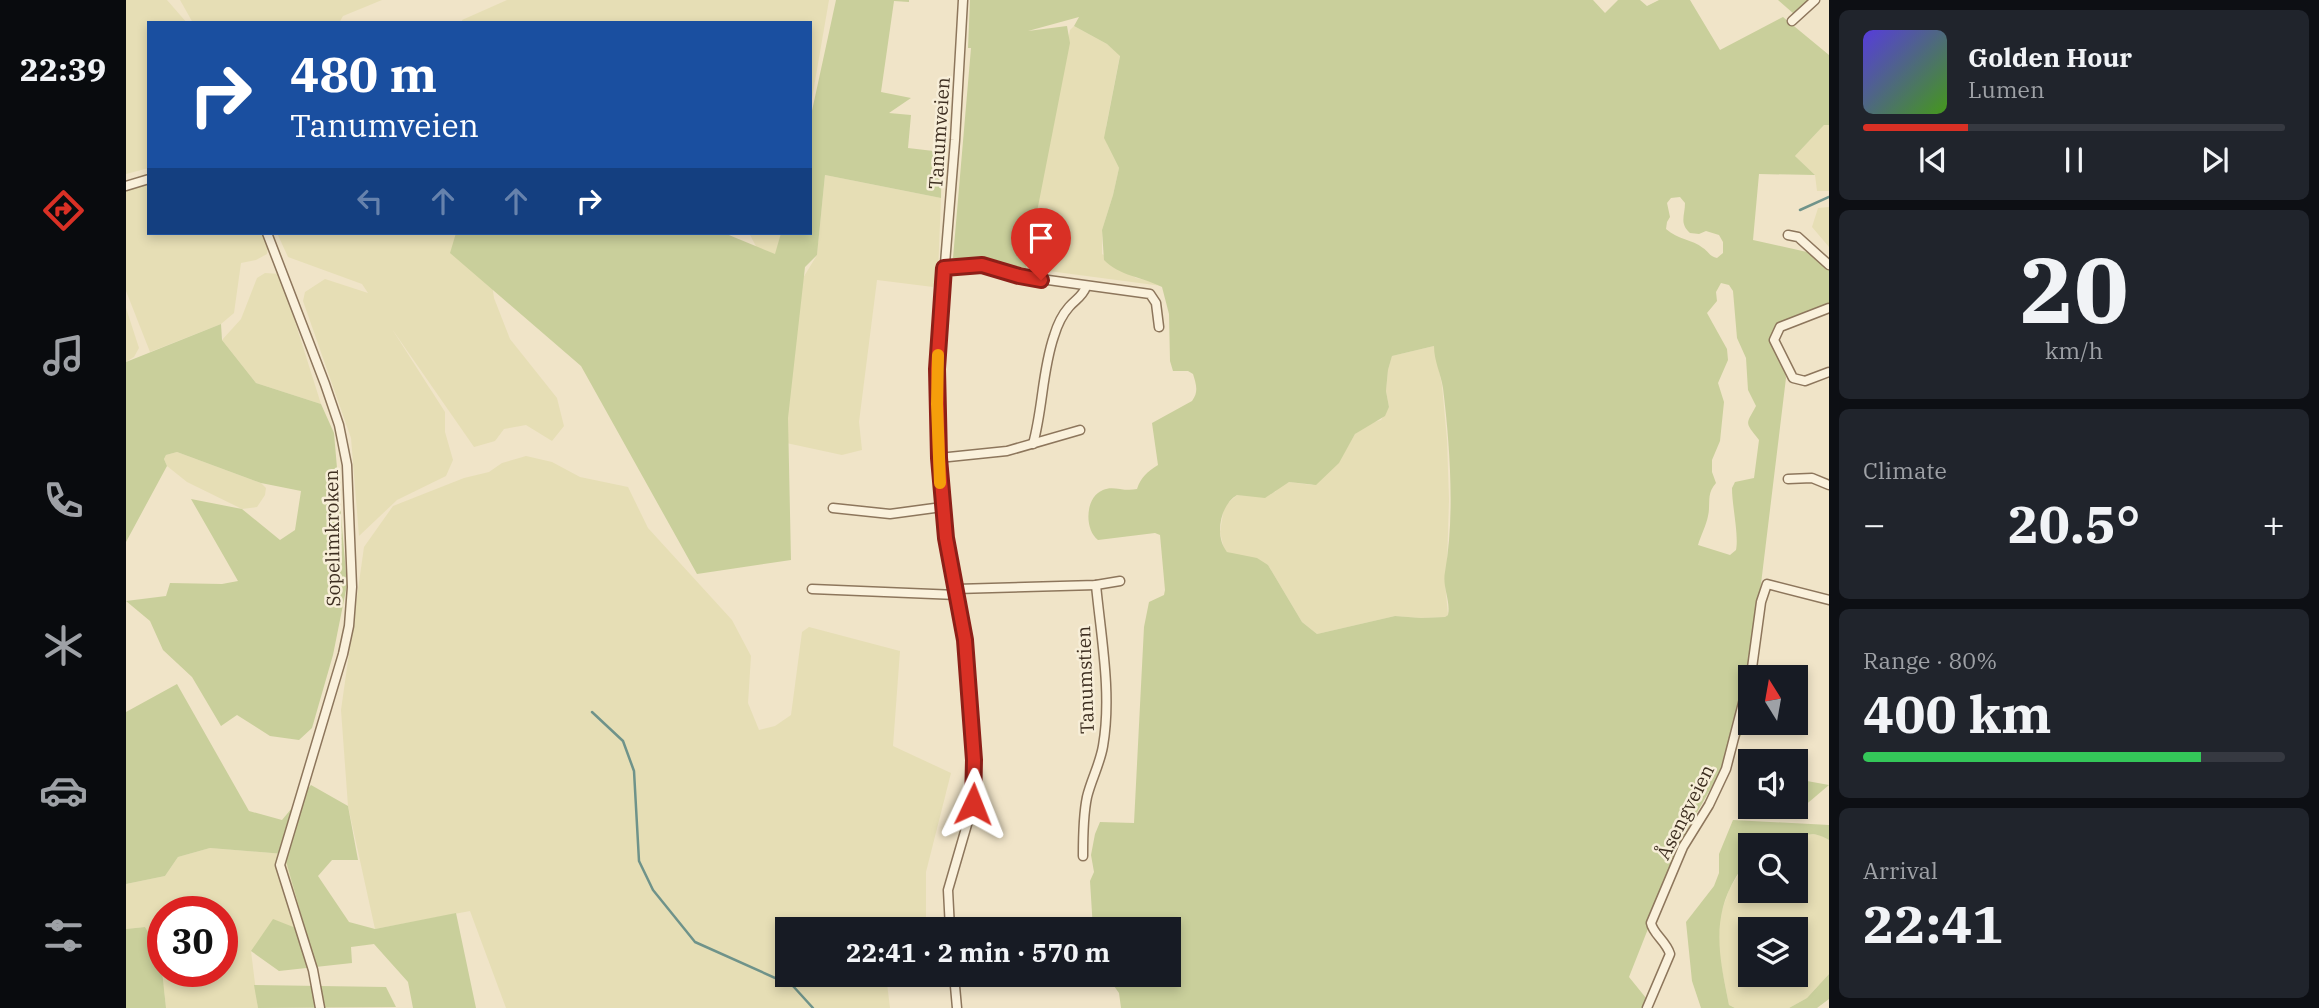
<!DOCTYPE html>
<meta charset="utf-8">
<style>
body{margin:0;font-family:"IBM Plex Serif",serif;background:#20242c;color:#f1f3f6;height:100vh;display:flex;flex-direction:column;font-size:26px;white-space:nowrap}
*{box-sizing:border-box;margin:0}
p{font-size:23px;color:#9ea1a6}
.icon{flex:none;width:38px;height:38px;fill:none;stroke:currentColor;stroke-width:2;stroke-linecap:round;stroke-linejoin:round}
.map{position:relative;flex:1;overflow:hidden}
.drawer{display:flex;flex-direction:column;gap:10px;padding:10px;background:#0d0f14;width:490px}
.drawer>*{flex:none}
.hud{position:absolute;left:21px;top:21px;width:665px;height:214px;border-radius:0px;box-shadow:0 4px 10px #0003;background:#1a4fa0;color:#fff;overflow:hidden}
.needle{width:46px;rotate:349deg}
.buttons{position:absolute;left:1612px;top:665px;display:grid;gap:14px}
.buttons a{display:grid;place-items:center;width:70px;height:70px;border-radius:0px;background:#171b24;box-shadow:0 4px 10px #0003;font-size:35px}
.speed{position:absolute;left:21px;top:896px;display:flex;gap:14px;font-size:35px;font-weight:700;text-align:center}
.speed>*{display:grid;place-content:center;width:91px;height:91px;border-radius:50%;background:#171b24;box-shadow:0 4px 10px #0003;line-height:1}
.speed .limit{border:10px solid #d22;background:#fff;color:#111}
.pin{position:absolute;display:grid;place-items:center;width:60px;height:60px;color:#fff;margin:-72px -30px;border-radius:50% 50% 50% 0;rotate:-45deg;box-shadow:0 0 7px #0007}
.pin .icon{rotate:45deg}
.me{position:absolute;width:77px;margin:-38px;rotate:2deg;stroke-linejoin:round;filter:drop-shadow(0 0 5px #0008)}
.turn{display:flex;align-items:center;gap:24px;height:147px;padding:0 28px;font-size:32px}
.turn .icon{width:91px;height:91px;stroke-width:2.5}
.turn b{display:block;font-size:49px;line-height:60px}
.lanes{display:flex;align-items:center;height:66px;padding:0 28px;background:#0003;justify-content:center;gap:35px;direction:ltr}
.lanes .off{opacity:.35}
.big{font-size:52px;font-weight:700;line-height:1.1}
.drawer .card{flex:1;display:flex;flex-direction:column;justify-content:center;gap:10px;min-width:0;padding:0 24px;border-radius:10px;background:#20242c}
.drawer .dial{align-items:center;gap:0}
.dial b{font-size:91px;line-height:1}
.song{display:flex;align-items:center;gap:21px}
.cover{width:84px;height:84px;border-radius:10px;background:linear-gradient(135deg,hsl(250 70% 55%),hsl(100 70% 35%))}
.played{height:7px;border-radius:4px;background:linear-gradient(90deg,#d93025 25%,#363941 25%)}
.keys{display:flex;justify-content:space-around;direction:ltr}
.heat{display:flex;justify-content:space-between;align-items:center;font-size:38px;direction:ltr}
.charge{height:10px;border-radius:5px;background:linear-gradient(90deg,#34c759 80%,#363941 0)}
.trip{position:absolute;left:649px;top:917px;width:406px;height:70px;border-radius:0px;background:#171b24;box-shadow:0 4px 10px #0003;font-weight:700;line-height:70px;text-align:center}
main{display:flex;flex:1;min-height:0}
.dock{display:flex;flex-direction:column;width:126px;justify-content:space-around;align-items:center;background:#090b0e;color:#9ea1a6}
.dock .icon{width:49px;height:49px}
.dock .selected{color:#d93025}
.dock b{font-size:32px;color:#f1f3f6}
.map>svg:first-child{display:block}
</style>
<main>
<nav class="dock">
<b>22:39</b>
<svg class="icon selected" aria-label="directions" viewBox="0 0 24 24"><path d="M12 3l9 9-9 9-9-9zM9 14v-3h6M13 9l2 2-2 2"/></svg>
<svg class="icon" aria-label="music" viewBox="0 0 24 24"><path d="M9 18V5l10-2v13"/><circle cx="6" cy="18" r="3"/><circle cx="16" cy="16" r="3"/></svg>
<svg class="icon" aria-label="phone" viewBox="0 0 24 24"><path d="M5 4h4l2 5-3 2q2 4 5 5l2-3 5 2v4C11 20 4 13 5 4z"/></svg>
<svg class="icon" aria-label="climate" viewBox="0 0 24 24"><path d="M12 3v18M4 7l16 10M4 17L20 7"/></svg>
<svg class="icon" aria-label="car" viewBox="0 0 24 24"><path d="M5 17H2v-5l4-1 3-4h7l3 4 3 1v5h-3M9 17h6M6 11h13"/><circle cx="7" cy="17" r="2"/><circle cx="17" cy="17" r="2"/></svg>
<svg class="icon" aria-label="filters" viewBox="0 0 24 24"><path d="M4 7h16M4 17h16"/><circle cx="9" cy="7" r="2"/><circle cx="15" cy="17" r="2"/></svg>
</nav>
<div class="map">
<svg width="1703" height="1008" viewBox="0 0 1703 1008">
<rect width="100%" height="100%" fill="#f0e4c8"/>
<g fill="#e6deb5" fill-rule="evenodd">
<path d="M 0,0 L 41,0 L 61,23 L 23,23 L 23,168 L 0,174 Z"/>
<path d="M 54,0 L 256,0 L 217,16 L 213,23 L 67,23 Z"/>
<path d="M 381,0 L 703,0 L 684,110 L 684,23 L 337,23 L 336,20 Z"/>
<path d="M 948,26 L 981,44 L 994,55 L 980,127 L 981,144 L 993,168 L 987,195 L 976,230 L 976,254 L 1010,278 L 1026,281 L 1036,286 L 900,268 L 944,30 Z"/>
<path d="M 1698,125 L 1703,125 L 1703,191 L 1691,191 L 1689,175 L 1669,156 Z"/>
<path d="M 699,175 L 815,198 L 812,274 L 807,287 L 751,280 L 733,422 L 736,450 L 716,455 L 651,441 L 674,283 L 691,255 Z"/>
<path d="M 23,184 L 23,233 L 138,233 L 143,242 L 141,254 L 130,260 L 115,263 L 108,313 L 95,324 L 24,352 L 0,291 L 0,191 Z"/>
<path d="M 1703,207 L 1703,247 L 1686,227 L 1692,208 Z"/>
<path d="M 151,233 L 388,233 L 364,270 L 368,298 L 384,339 L 431,398 L 438,426 L 426,441 L 400,425 L 378,429 L 369,441 L 348,447 L 266,329 L 319,412 L 319,432 L 327,460 L 320,476 L 271,500 L 233,536 L 225,438 L 177,301 L 179,292 L 199,279 L 242,293 L 236,284 L 162,257 Z"/>
<path d="M 623,233 L 655,233 L 648,263 L 634,254 Z"/>
<path d="M 139,273 L 154,274 L 195,404 L 130,383 L 96,340 L 115,319 L 131,278 Z"/>
<path d="M 0,308 L 13,348 L 8,357 L 0,362 Z"/>
<path d="M 1308,346 L 1316,385 L 1321,440 L 1323,499 L 1321,565 L 1319,583 L 1322,615 L 1319,617 L 1295,618 L 1269,616 L 1191,634 L 1176,622 L 1142,565 L 1101,552 L 1098,549 L 1094,532 L 1098,507 L 1111,495 L 1149,492 L 1154,486 L 1163,482 L 1186,485 L 1212,463 L 1229,434 L 1242,424 L 1255,420 L 1263,407 L 1260,391 L 1262,370 L 1266,356 Z"/>
<path d="M 51,452 L 135,483 L 140,488 L 139,495 L 131,507 L 116,509 L 61,482 L 41,466 L 38,459 L 40,455 Z"/>
<path d="M 400,456 L 426,462 L 454,477 L 502,487 L 522,528 L 606,620 L 625,656 L 622,703 L 633,730 L 649,726 L 665,715 L 676,632 L 683,627 L 774,651 L 767,746 L 825,773 L 800,872 L 800,929 L 662,929 L 662,975 L 760,975 L 764,1008 L 380,1008 L 344,911 L 249,929 L 222,806 L 215,710 L 238,547 L 267,506 L 338,478 L 363,472 L 376,463 Z"/>
<path d="M 1681,834 L 1695,835 L 1703,840 L 1703,974 L 1681,998 L 1663,1008 L 1609,1008 L 1603,1005 L 1592,949 L 1594,916 L 1603,890 L 1619,863 L 1624,861 L 1624,891 L 1670,891 L 1670,845 L 1663,845 ZM 1624,929 L 1670,929 L 1670,975 L 1624,975 Z"/>
<path d="M 84,848 L 158,854 L 181,933 L 125,951 L 132,1008 L 40,1008 L 34,951 L 19,927 L 0,929 L 0,884 L 39,876 L 52,857 ZM 37,912 L 96,912 L 96,971 L 37,971 Z"/>
</g>
<g fill="#c9cf9b" fill-rule="evenodd">
<path d="M 710,0 L 783,0 L 783,2 L 768,1 L 755,92 L 785,98 L 763,113 L 785,115 L 782,148 L 816,152 L 815,198 L 699,175 L 691,255 L 679,267 L 662,418 L 665,560 L 571,574 L 455,366 L 324,253 L 330,233 L 598,233 L 649,254 L 655,233 L 684,233 L 684,120 Z"/>
<path d="M 844,0 L 1467,0 L 1479,13 L 1492,0 L 1514,0 L 1521,6 L 1533,0 L 1564,0 L 1594,50 L 1657,17 L 1703,55 L 1703,125 L 1698,125 L 1669,156 L 1689,175 L 1633,174 L 1627,240 L 1681,252 L 1703,268 L 1703,308 L 1652,328 L 1660,378 L 1617,732 L 1561,830 L 1503,977 L 1520,998 L 1519,1008 L 995,1008 L 993,993 L 983,979 L 971,981 L 967,978 L 967,975 L 1043,975 L 1043,929 L 967,929 L 964,881 L 968,872 L 965,855 L 969,834 L 974,822 L 1008,823 L 1018,627 L 1023,602 L 1038,595 L 1039,590 L 1034,535 L 1029,533 L 972,540 C 958,529 959,497 977,490 C 987,485 997,492 1011,489 C 1015,477 1021,472 1032,465 L 1026,423 L 1066,401 C 1073,392 1070,384 1067,374 L 1062,371 L 1047,371 L 1044,361 L 1043,314 L 1036,287 C 1017,277 993,276 978,260 L 976,230 L 987,195 L 993,168 L 978,138 L 994,56 L 981,44 L 948,26 L 953,17 L 902,31 L 941,26 L 944,43 L 900,268 L 827,258 L 845,48 L 842,48 ZM 1554,197 L 1559,203 C 1559,216 1553,223 1564,233 L 1573,234 L 1580,231 L 1593,235 L 1597,242 L 1597,253 L 1591,258 C 1583,256 1583,252 1577,248 C 1566,239 1552,240 1540,229 L 1541,222 L 1544,217 L 1541,203 L 1545,198 ZM 1595,283 L 1603,285 L 1607,291 L 1611,338 L 1620,358 L 1622,390 L 1630,406 C 1620,425 1618,421 1633,440 L 1628,478 L 1609,482 L 1606,488 C 1606,506 1613,535 1610,550 L 1604,555 L 1572,545 C 1575,535 1580,526 1582,516 C 1585,503 1580,494 1590,483 L 1586,472 L 1586,460 L 1594,441 L 1598,402 L 1592,383 L 1602,360 L 1601,349 L 1581,313 L 1591,301 L 1590,292 ZM 1308,346 C 1308,361 1315,374 1317,388 C 1324,445 1329,516 1319,572 C 1316,587 1325,601 1322,615 L 1319,617 L 1295,618 L 1269,616 L 1191,634 L 1176,622 L 1142,565 L 1131,558 L 1101,552 C 1088,536 1094,505 1111,495 L 1139,498 L 1163,482 L 1190,485 L 1213,463 L 1229,434 L 1259,416 L 1263,407 L 1260,391 L 1262,370 L 1266,356 Z"/>
<path d="M 1652,0 L 1685,0 L 1668,14 Z"/>
<path d="M 95,324 L 96,340 L 130,383 L 195,404 L 208,433 L 221,585 L 207,655 L 186,728 L 173,740 L 144,736 L 111,715 L 95,726 L 66,677 L 37,650 L 24,621 L 0,601 L 40,596 L 44,583 L 96,584 L 112,581 L 65,499 L 116,509 L 154,540 L 169,530 L 175,491 L 135,483 L 51,452 L 40,455 L 38,459 L 41,466 L 0,542 L 0,362 Z"/>
<path d="M 51,684 L 123,811 L 156,820 L 185,785 L 222,806 L 232,860 L 206,860 L 192,876 L 223,922 L 249,929 L 330,913 L 350,1008 L 287,1008 L 282,982 L 248,944 L 225,947 L 226,963 L 153,971 L 125,951 L 147,919 L 180,932 L 158,854 L 84,848 L 52,857 L 39,876 L 0,884 L 0,712 Z"/>
<path d="M 1681,781 L 1703,785 L 1670,813 Z"/>
<path d="M 1624,805 L 1644,807 L 1642,817 L 1620,815 Z"/>
<path d="M 1607,820 L 1703,825 L 1703,840 C 1678,826 1678,842 1660,845 C 1649,847 1635,845 1624,845 L 1624,861 C 1617,864 1614,871 1610,877 C 1584,920 1594,959 1603,1005 L 1609,1008 L 1575,1008 L 1566,981 L 1560,922 L 1588,886 L 1593,873 L 1593,854 Z"/>
<path d="M 19,927 L 34,951 L 40,1008 L 0,1008 L 0,929 Z"/>
<path d="M 1703,974 L 1703,999 L 1691,1008 L 1663,1008 L 1681,998 Z"/>
<path d="M 128,985 L 260,987 L 270,1007 L 132,1008 Z"/>
</g>
<g fill="none" stroke-linecap="round" stroke-linejoin="round">
<g stroke="#6f938a" stroke-width="2.5">
<path d="M 1674,210 L 1703,197"/>
<path d="M 466,712 L 497,741 L 508,771 L 513,861 L 527,890 L 569,942 L 667,986 L 687,1008"/>
</g>
<g stroke="#8d765c" stroke-width="11">
<g id="street">
<path d="M 1666,21 L 1689,0"/>
<path d="M 0,186 L 23,179"/>
<path d="M 141,233 L 199,384 L 213,425 L 221,465 L 226,587 L 223,626 L 217,654 L 154,865 L 187,970 L 194,1008"/>
<path d="M 1662,235 L 1672,237 L 1703,265"/>
<path d="M 818,268 L 856,265 L 893,276 L 1024,294 L 1030,303 L 1033,327"/>
<path d="M 1703,308 L 1654,327 L 1648,340 L 1667,378 L 1679,381 L 1703,372"/>
<path d="M 907,444 C 917,408 916,371 928,336 C 931,326 936,315 943,307 C 950,299 956,297 960,287"/>
<path d="M 813,458 L 881,451 L 954,430"/>
<path d="M 1662,479 L 1686,478 L 1703,485"/>
<path d="M 707,508 L 764,514 L 816,507"/>
<path d="M 686,589 L 831,595"/>
<path d="M 830,589 L 970,585 L 994,581"/>
<path d="M 957,856 C 957,836 957,816 961,797 C 965,780 974,764 977,746 C 986,694 975,637 970,585"/>
<path d="M 824,929 L 822,890 L 847,804 L 848,784 L 840,644 L 823,559 L 816,507 L 811,404 L 812,350 L 829,140 L 837,0"/>
<path d="M 828,975 L 831,1008"/>
<path d="M 1521,1008 L 1544,954 C 1540,941 1527,934 1525,923 L 1557,847 L 1583,805 L 1600,769 L 1626,668 L 1635,602 L 1641,584 L 1703,600"/>
</g>
</g>
<use href="#street" stroke="#faf1dc" stroke-width="8"/>
</g>
<g fill="none" stroke-linecap="round" stroke-linejoin="round">
<g stroke="#8d1f18" stroke-width="18">
<path id="route" d="M 847,804 L 848,760 L 839,640 L 820,538 L 813,458 L 811,369 L 818,268 L 856,265 L 893,276 L 915,280"/>
</g>
<use href="#route" stroke="#d93025" stroke-width="12"/>
<path stroke="#f59e0b" stroke-width="12" d="M 812,355 L 811,404 L 814,483"/>
</g>
<g text-anchor="middle" stroke-width="5" stroke-linejoin="round" paint-order="stroke">
<g font-size="19" fill="#3d2e20" stroke="#f7eed8">
<text transform="translate(813 133) rotate(-86)" y="7">Tanumveien</text>
<text transform="translate(206 538) rotate(-91)" y="7">Sopelimkroken</text>
<text transform="translate(959 680) rotate(-92)" y="7">Tanumstien</text>
<text transform="translate(1559 812) rotate(-63)" y="7">Åsengveien</text>
</g>
</g>
</svg>
<div class="buttons">
<a><svg class="needle" viewBox="-14 -14 28 28"><path d="M0-13l5 13h-10z" fill="#e53935"/><path d="M0 13l5-13h-10z" fill="#9ea1a6"/></svg></a>
<a><svg class="icon" aria-label="sound" viewBox="0 0 24 24"><path d="M4 9h4l5-4v14l-5-4H4zM17 9q2 3 0 6"/></svg></a>
<a><svg class="icon" aria-label="search" viewBox="0 0 24 24"><circle cx="10" cy="10" r="6"/><path d="M15 15l6 6"/></svg></a>
<a><svg class="icon" aria-label="layers" viewBox="0 0 24 24"><path d="M12 4l9 5-9 5-9-5zM3 14l9 5 9-5"/></svg></a>
</div>
<div class="speed"><div class="limit">30</div></div>
<div class="pin" style="left:915px;top:280px;background:#d93025"><svg class="icon" aria-label="arrive" viewBox="0 0 24 24"><path d="M6 21V4h12l-3 4 3 4H6"/></svg></div>
<svg class="me" style="left:847px;top:804px" viewBox="-20 -20 40 40"><path d="M0-17L14 15 0 8-14 15z" fill="#d93025" stroke="#fff" stroke-width="4"/></svg>
<div class="trip">22:41 · 2 min · 570 m</div>
<div class="hud">
<div class="turn"><svg class="icon" aria-label="right" viewBox="0 0 24 24"><path d="M7 20v-9h11M14 6l5 5-5 5"/></svg><div><b>480 m</b>Tanumveien</div></div>
<div class="lanes"><svg class="icon off" aria-label="left" viewBox="0 0 24 24"><path d="M17 20v-9H6M10 6l-5 5 5 5"/></svg><svg class="icon off" aria-label="ahead" viewBox="0 0 24 24"><path d="M12 20V5M6 11l6-6 6 6"/></svg><svg class="icon off" aria-label="ahead" viewBox="0 0 24 24"><path d="M12 20V5M6 11l6-6 6 6"/></svg><svg class="icon" aria-label="right" viewBox="0 0 24 24"><path d="M7 20v-9h11M14 6l5 5-5 5"/></svg></div>
</div>
</div>
<section class="drawer">
<div class="card">
<div class="song"><i class="cover"></i><div><b>Golden Hour</b><p>Lumen</p></div></div>
<div class="played"></div>
<div class="keys"><svg class="icon" aria-label="previous" viewBox="0 0 24 24"><path d="M18 5L8 12l10 7zM5 5v14"/></svg><svg class="icon" aria-label="pause" viewBox="0 0 24 24"><path d="M8 5v14M16 5v14"/></svg><svg class="icon" aria-label="next" viewBox="0 0 24 24"><path d="M6 5l10 7-10 7zM19 5v14"/></svg></div>
</div>
<div class="card dial"><b>20</b><p>km/h</p></div>
<div class="card"><p>Climate</p>
<div class="heat"><a>−</a><b class="big">20.5°</b><a>+</a></div>
</div>
<div class="card"><p>Range · 80%</p><b class="big">400 km</b><div class="charge"></div></div>
<div class="card"><p>Arrival</p><b class="big">22:41</b></div>
</section>
</main>
